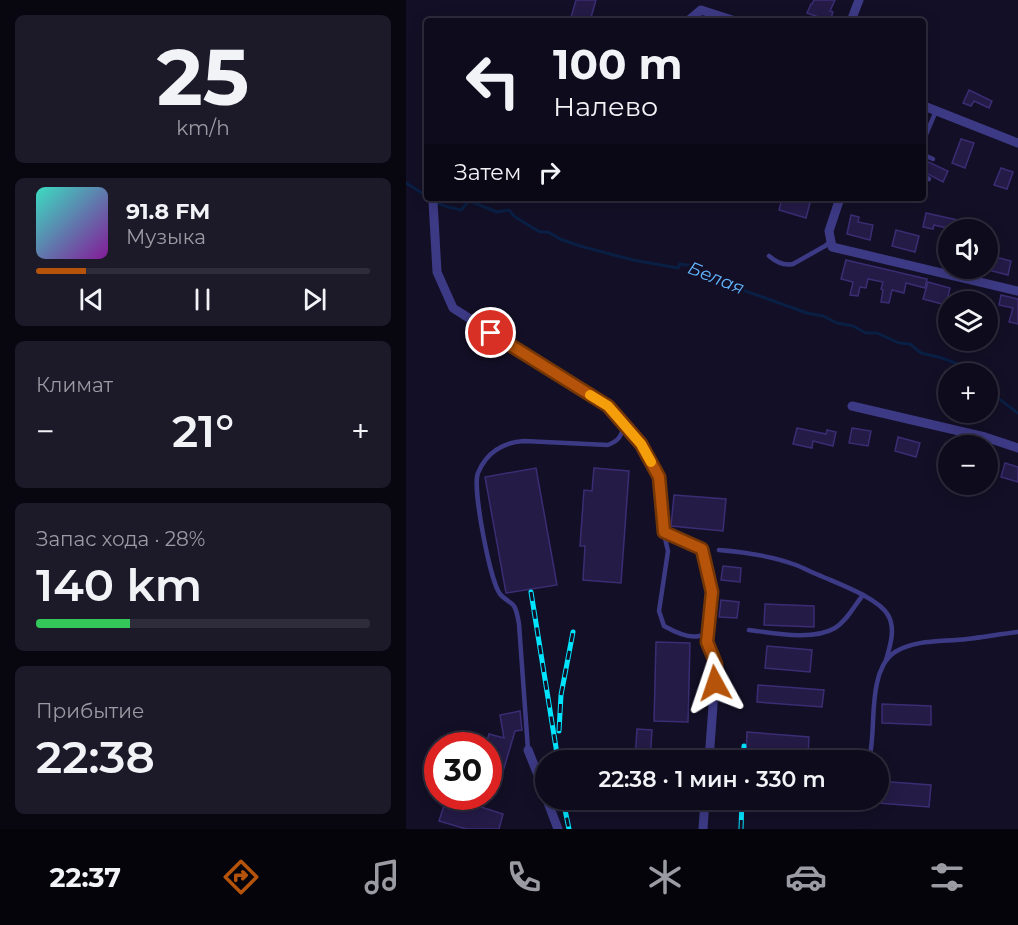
<!DOCTYPE html>
<html lang="ru">
<meta charset="utf-8">
<style>
body{margin:0;font-family:Montserrat,sans-serif;background:#1c1929;color:#f1f3f6;height:100vh;display:flex;flex-direction:column;font-size:22px;white-space:nowrap}
*{box-sizing:border-box;margin:0}
p{font-size:20px;color:#9b9ba3}
.icon{flex:none;width:33px;height:33px;fill:none;stroke:currentColor;stroke-width:2;stroke-linecap:round;stroke-linejoin:round}
.map{position:relative;flex:1;overflow:hidden}
.panel{display:flex;flex-direction:column;gap:15px;padding:15px;background:#08060f;width:406px}
.panel>*{flex:none}
.banner{position:absolute;left:18px;top:18px;width:502px;height:183px;border-radius:6px;box-shadow:0 3px 15px #0003,0 0 0 2px #2e2b3b;background:#0e0b1c;color:#f1f3f6;overflow:hidden}
.tools{position:absolute;left:532px;top:219px;display:grid;gap:12px}
.tools a{display:grid;place-items:center;width:60px;height:60px;border-radius:50%;background:#0e0b1c;box-shadow:0 3px 15px #0003,0 0 0 2px #2e2b3b;font-size:30px}
.speed{position:absolute;left:18px;top:732px;display:flex;gap:12px;font-size:30px;font-weight:700;text-align:center}
.speed>*{display:grid;place-content:center;width:78px;height:78px;border-radius:50%;background:#0e0b1c;box-shadow:0 3px 15px #0003,0 0 0 2px #2e2b3b;line-height:1}
.speed .limit{border:9px solid #d22;background:#fff;color:#111}
.pin{position:absolute;display:grid;place-items:center;width:51px;height:51px;color:#fff;margin:-26px;border:3px solid #fff;border-radius:50%;box-shadow:0 2px 6px #0007}
.me{position:absolute;width:66px;margin:-33px;rotate:355deg;stroke-linejoin:round;filter:drop-shadow(0 0 4px #0008)}
.turn{display:flex;align-items:center;gap:21px;height:126px;padding:0 30px;font-size:27px}
.turn .icon{width:78px;height:78px;stroke-width:2.5}
.turn b{display:block;font-size:42px;line-height:51px}
.then{display:flex;align-items:center;height:57px;padding:0 30px;background:#0003;gap:12px;font-size:22px}
.big{font-size:45px;font-weight:600;line-height:1.1}
.panel .tile{flex:1;display:flex;flex-direction:column;justify-content:center;gap:9px;min-width:0;padding:0 21px;border-radius:9px;background:#1c1929}
.panel .dial{align-items:center;gap:0}
.dial b{font-size:78px;line-height:1}
.song{display:flex;align-items:center;gap:18px}
.cover{width:72px;height:72px;border-radius:9px;background:linear-gradient(135deg,hsl(170 70% 55%),hsl(290 70% 35%))}
.played{height:6px;border-radius:3px;background:linear-gradient(90deg,#b45309 15%,#2e2b3b 15%)}
.keys{display:flex;justify-content:space-around;direction:ltr}
.heat{display:flex;justify-content:space-between;align-items:center;font-size:33px;direction:ltr}
.charge{height:9px;border-radius:4px;background:linear-gradient(90deg,#34c759 28%,#2e2b3b 0)}
.trip{position:absolute;left:129px;top:750px;width:354px;height:60px;border-radius:30px;background:#0e0b1c;box-shadow:0 3px 15px #0003,0 0 0 2px #2e2b3b;font-weight:600;line-height:60px;text-align:center}
.tab-bar{display:flex;height:96px;justify-content:space-around;align-items:center;background:#06040b;color:#9b9ba3}
.tab-bar .icon{width:42px;height:42px}
.tab-bar .on{color:#b45309}
.tab-bar b{font-size:27px;color:#f1f3f6}
main{display:flex;flex:1;min-height:0}
.map>svg:first-child{display:block}
</style>
<main>
<section class="panel">
<div class="tile dial"><b>25</b><p>km/h</p></div>
<div class="tile">
<div class="song"><i class="cover"></i><div><b>91.8 FM</b><p>Музыка</p></div></div>
<div class="played"></div>
<div class="keys"><svg class="icon" aria-label="previous" viewBox="0 0 24 24"><path d="M18 5L8 12l10 7zM5 5v14"/></svg><svg class="icon" aria-label="pause" viewBox="0 0 24 24"><path d="M8 5v14M16 5v14"/></svg><svg class="icon" aria-label="next" viewBox="0 0 24 24"><path d="M6 5l10 7-10 7zM19 5v14"/></svg></div>
</div>
<div class="tile"><p>Климат</p>
<div class="heat"><a>−</a><b class="big">21°</b><a>+</a></div>
</div>
<div class="tile"><p>Запас хода · 28%</p><b class="big">140 km</b><div class="charge"></div></div>
<div class="tile"><p>Прибытие</p><b class="big">22:38</b></div>
</section>
<div class="map">
<svg width="612" height="829" viewBox="0 0 612 829">
<rect width="100%" height="100%" fill="#130f26"/>
<g fill="none" stroke-linecap="round" stroke-linejoin="round">
<g stroke="#0a1f44" stroke-width="3">
<path d="M 0,183 L 21,196"/>
<path d="M 23,198 C 32,205 44,208 55,210 L 63,201 L 91,212 L 103,210 L 109,217 L 134,232 L 142,232 L 154,239 L 174,246 L 227,260 L 272,268 L 274,264 L 289,266 L 295,275 L 401,313 L 417,316 L 431,323 L 447,326 L 460,333 L 471,333 L 493,343 L 504,344 L 515,353 L 536,358 L 565,369 L 569,374"/>
<path d="M 582,388 L 589,396 L 612,413"/>
</g>
</g>
<g fill="#241b47" stroke="#3b2d73" stroke-width="1.5">
<path d="M 170,0 L 190,0 L 184,21 L 164,21 Z"/>
<path d="M 408,0 L 429,0 L 424,11 L 427,12 L 424,21 L 401,13 L 405,4 L 406,4 Z"/>
<path d="M 563,90 L 586,101 L 583,108 L 568,101 L 565,106 L 557,103 Z"/>
<path d="M 555,139 L 568,143 L 559,168 L 546,163 Z"/>
<path d="M 518,160 L 542,171 L 537,182 L 518,172 Z"/>
<path d="M 595,168 L 607,172 L 601,189 L 588,185 Z"/>
<path d="M 376,198 L 386,198 L 404,203 L 400,218 L 373,210 Z"/>
<path d="M 520,213 L 561,222 L 560,230 L 549,230 L 528,225 L 527,229 L 517,227 Z"/>
<path d="M 445,215 L 453,217 L 452,222 L 467,225 L 464,240 L 441,234 Z"/>
<path d="M 490,230 L 513,236 L 509,252 L 486,246 Z"/>
<path d="M 582,255 L 605,261 L 602,275 L 582,270 Z"/>
<path d="M 440,260 L 521,279 L 519,288 L 500,283 L 498,293 L 486,290 L 483,303 L 475,302 L 477,290 L 475,289 L 477,282 L 462,279 L 460,288 L 454,287 L 452,296 L 444,295 L 447,282 L 435,279 Z"/>
<path d="M 522,282 L 544,288 L 540,305 L 517,299 Z"/>
<path d="M 595,295 L 612,299 L 612,324 L 603,322 L 607,308 L 593,305 Z"/>
<path d="M 391,428 L 420,434 L 421,430 L 430,432 L 427,446 L 407,441 L 406,448 L 387,444 Z"/>
<path d="M 446,428 L 465,431 L 462,446 L 443,443 Z"/>
<path d="M 492,437 L 514,443 L 510,457 L 489,451 Z"/>
<path d="M 599,463 L 612,467 L 612,482 L 595,477 Z"/>
<path d="M 130,468 L 151,585 L 100,593 L 79,477 Z"/>
<path d="M 188,468 L 223,471 L 215,583 L 177,580 L 179,546 L 174,546 L 178,490 L 186,491 Z"/>
<path d="M 268,495 L 320,499 L 317,531 L 265,526 Z"/>
<path d="M 317,566 L 335,568 L 334,582 L 315,580 Z"/>
<path d="M 315,600 L 333,602 L 331,618 L 313,617 Z"/>
<path d="M 359,604 L 408,606 L 408,627 L 358,625 Z"/>
<path d="M 250,642 L 284,643 L 282,722 L 248,721 Z"/>
<path d="M 361,646 L 406,650 L 404,672 L 359,668 Z"/>
<path d="M 352,685 L 418,690 L 416,707 L 351,702 Z"/>
<path d="M 476,704 L 525,706 L 525,725 L 476,723 Z"/>
<path d="M 114,711 L 116,730 L 109,731 L 96,775 L 82,771 L 82,746 L 79,746 L 83,734 L 98,738 L 94,715 Z"/>
<path d="M 231,729 L 246,730 L 244,760 L 229,760 Z"/>
<path d="M 341,732 L 403,737 L 402,757 L 340,753 Z"/>
<path d="M 472,781 L 525,785 L 523,807 L 472,803 Z"/>
<path d="M 41,796 L 97,814 L 93,829 L 60,829 L 33,821 Z"/>
</g>
<g fill="none" stroke-linecap="round" stroke-linejoin="round">
<g stroke="#3d3a85" stroke-width="4.5">
<path d="M 518,139 L 530,111"/>
<path d="M 518,155 L 527,159"/>
<path d="M 518,176 L 523,179"/>
<path d="M 363,256 C 370,262 378,266 387,264 L 419,246 L 425,241"/>
<path d="M 258,534 L 262,551 L 253,611 L 258,626 C 267,631 282,639 293,636 C 296,636 299,633 302,632"/>
<path d="M 313,550 C 338,552 366,556 390,565 C 398,568 406,573 415,576 C 433,584 472,598 482,615 C 490,629 484,646 480,660"/>
<path d="M 343,630 C 367,633 407,641 429,628 C 441,621 448,606 457,595"/>
<path d="M 122,750 L 113,624 C 112,618 111,611 108,606 C 105,602 98,599 94,594 C 84,581 66,487 72,473 C 80,453 97,442 118,441 L 202,445 C 212,441 215,437 218,426"/>
<path d="M 463,760 C 469,735 465,709 471,683 C 473,672 479,658 489,652 C 510,639 538,642 561,639 C 578,637 595,634 612,632"/>
</g>
<g stroke="#3d3a85" stroke-width="9">
<path d="M 282,21 L 295,10 L 329,21"/>
<path d="M 445,21 L 453,0"/>
<path d="M 518,106 L 612,143"/>
<path d="M 29,198 L 27,201 L 31,272 L 47,308 L 202,407 L 235,444 L 253,477 L 258,532 L 296,549 L 306,592 L 301,642 L 310,664 L 303,760"/>
<path d="M 434,198 L 423,231 L 426,247 L 612,291"/>
<path d="M 446,406 L 579,437 L 612,448"/>
<path d="M 122,750 L 140,795"/>
<path d="M 141,800 L 152,829"/>
<path d="M 297,829 L 299,800"/>
</g>
<g stroke="#00e5ff" stroke-width="5">
<g id="rail">
<path d="M 125,592 L 152,760"/>
<path d="M 153,731 L 155,695 L 167,632"/>
<path d="M 337,760 L 338,746"/>
<path d="M 157,800 L 163,829"/>
<path d="M 335,829 L 336,800"/>
</g>
</g>
<use href="#rail" stroke="#130f26" stroke-width="3" stroke-dasharray="9" stroke-linecap="butt"/>
</g>
<g fill="none" stroke-linecap="round" stroke-linejoin="round">
<g stroke="#753606" stroke-width="15">
<path id="route" d="M 85,333 L 202,406 L 235,444 L 253,477 L 258,532 L 296,549 L 306,592 L 301,642 L 310,664 L 309,683"/>
</g>
<use href="#route" stroke="#b45309" stroke-width="10"/>
<path stroke="#f59e0b" stroke-width="10" d="M 184,395 L 202,406 L 235,444 L 245,462"/>
</g>
<g text-anchor="middle" stroke-width="6" stroke-linejoin="round" paint-order="stroke">
<g font-size="18" font-style="italic" fill="#62b6ff" stroke="#130f26">
<text transform="translate(310 278) rotate(22)" y="6">Белая</text>
</g>
</g>
</svg>
<div class="tools">
<a><svg class="icon" aria-label="sound" viewBox="0 0 24 24"><path d="M4 9h4l5-4v14l-5-4H4zM17 9q2 3 0 6"/></svg></a>
<a><svg class="icon" aria-label="layers" viewBox="0 0 24 24"><path d="M12 4l9 5-9 5-9-5zM3 14l9 5 9-5"/></svg></a>
<a>+</a>
<a>−</a>
</div>
<div class="speed"><div class="limit">30</div></div>
<div class="pin" style="left:85px;top:333px;background:#d93025"><svg class="icon" aria-label="arrive" viewBox="0 0 24 24"><path d="M6 21V4h12l-3 4 3 4H6"/></svg></div>
<svg class="me" style="left:309px;top:683px" viewBox="-20 -20 40 40"><path d="M0-17L14 15 0 8-14 15z" fill="#b45309" stroke="#fff" stroke-width="4"/></svg>
<div class="trip">22:38 · 1 мин · 330 m</div>
<div class="banner">
<div class="turn"><svg class="icon" aria-label="left" viewBox="0 0 24 24"><path d="M17 20v-9H6M10 6l-5 5 5 5"/></svg><div><b>100 m</b>Налево</div></div>
<div class="then">Затем<svg class="icon" aria-label="right" viewBox="0 0 24 24"><path d="M7 20v-9h11M14 6l5 5-5 5"/></svg></div>
</div>
</div>
</main>
<nav class="tab-bar">
<b>22:37</b>
<svg class="icon on" aria-label="directions" viewBox="0 0 24 24"><path d="M12 3l9 9-9 9-9-9zM9 14v-3h6M13 9l2 2-2 2"/></svg>
<svg class="icon" aria-label="music" viewBox="0 0 24 24"><path d="M9 18V5l10-2v13"/><circle cx="6" cy="18" r="3"/><circle cx="16" cy="16" r="3"/></svg>
<svg class="icon" aria-label="phone" viewBox="0 0 24 24"><path d="M5 4h4l2 5-3 2q2 4 5 5l2-3 5 2v4C11 20 4 13 5 4z"/></svg>
<svg class="icon" aria-label="climate" viewBox="0 0 24 24"><path d="M12 3v18M4 7l16 10M4 17L20 7"/></svg>
<svg class="icon" aria-label="car" viewBox="0 0 24 24"><path d="M5 17H2v-5l4-1 3-4h7l3 4 3 1v5h-3M9 17h6M6 11h13"/><circle cx="7" cy="17" r="2"/><circle cx="17" cy="17" r="2"/></svg>
<svg class="icon" aria-label="filters" viewBox="0 0 24 24"><path d="M4 7h16M4 17h16"/><circle cx="9" cy="7" r="2"/><circle cx="15" cy="17" r="2"/></svg>
</nav>
